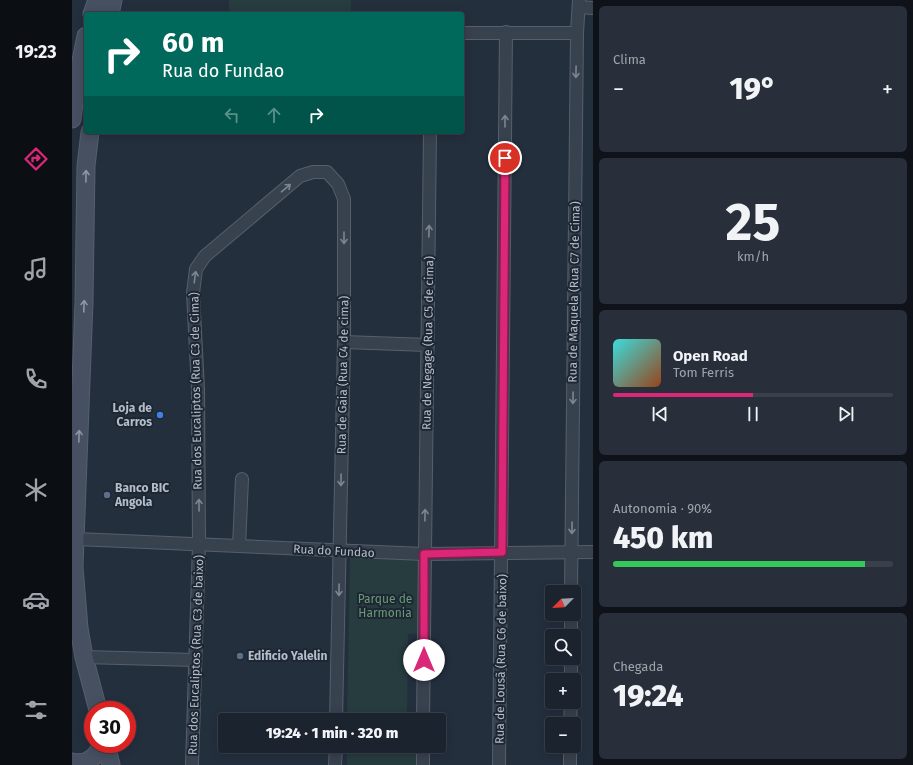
<!DOCTYPE html>
<html lang="pt">
<meta charset="utf-8">
<style>
body{margin:0;font-family:"Fira Sans",sans-serif;background:#282f3a;color:#f1f3f6;height:100vh;display:flex;flex-direction:column;font-size:15px;white-space:nowrap}
*{box-sizing:border-box;margin:0}
p{font-size:13px;color:#a0a4aa}
.icon{flex:none;width:22px;height:22px;fill:none;stroke:currentColor;stroke-width:2;stroke-linecap:round;stroke-linejoin:round}
.map{position:relative;flex:1;overflow:hidden}
.sheet{display:flex;flex-direction:column;gap:6px;padding:6px;background:#0f1319;width:320px}
.sheet>*{flex:none}
.guide{position:absolute;left:12px;top:12px;width:380px;height:122px;border-radius:4px;box-shadow:0 2px 10px #0003,0 0 0 1px #39404a;background:#00695c;color:#fff;overflow:hidden}
.needle{width:26px;rotate:246deg}
.controls{position:absolute;left:473px;top:585px;display:grid;gap:8px}
.controls a{display:grid;place-items:center;width:36px;height:36px;border-radius:4px;background:#1b232e;box-shadow:0 2px 10px #0003,0 0 0 1px #39404a;font-size:20px}
.speed{position:absolute;left:12px;top:701px;display:flex;gap:8px;font-size:20px;font-weight:700;text-align:center}
.speed>*{display:grid;place-content:center;width:52px;height:52px;border-radius:50%;background:#1b232e;box-shadow:0 2px 10px #0003,0 0 0 1px #39404a;line-height:1}
.speed .limit{border:6px solid #d22;background:#fff;color:#111}
.pin{position:absolute;display:grid;place-items:center;width:34px;height:34px;color:#fff;margin:-17px;border:2px solid #fff;border-radius:50%;box-shadow:0 1px 4px #0007}
.me{position:absolute;width:44px;margin:-22px;rotate:0deg;stroke-linejoin:round;filter:drop-shadow(0 0 3px #0008)}
.turn{display:flex;align-items:center;gap:14px;height:84px;padding:0 12px;font-size:18px}
.turn .icon{width:52px;height:52px;stroke-width:2.5}
.turn b{display:block;font-size:28px;line-height:34px}
.lanes{display:flex;align-items:center;height:38px;padding:0 12px;background:#0003;justify-content:center;gap:20px;direction:ltr}
.lanes .off{opacity:.35}
.big{font-size:30px;font-weight:800;line-height:1.1}
.sheet .tile{flex:1;display:flex;flex-direction:column;justify-content:center;gap:6px;min-width:0;padding:0 14px;border-radius:6px;background:#282f3a}
.sheet .dial{align-items:center;gap:0}
.dial b{font-size:52px;line-height:1}
.song{display:flex;align-items:center;gap:12px}
.cover{width:48px;height:48px;border-radius:6px;background:linear-gradient(135deg,hsl(180 70% 55%),hsl(20 70% 35%))}
.played{height:4px;border-radius:2px;background:linear-gradient(90deg,#db2777 50%,#39404a 50%)}
.keys{display:flex;justify-content:space-around;direction:ltr}
.heat{display:flex;justify-content:space-between;align-items:center;font-size:22px;direction:ltr}
.charge{height:6px;border-radius:3px;background:linear-gradient(90deg,#34c759 90%,#39404a 0)}
.trip{position:absolute;left:146px;top:713px;width:228px;height:40px;border-radius:4px;background:#1b232e;box-shadow:0 2px 10px #0003,0 0 0 1px #39404a;font-weight:800;line-height:40px;text-align:center}
main{display:flex;flex:1;min-height:0}
.menu{display:flex;flex-direction:column;width:72px;justify-content:space-around;align-items:center;background:#0b0e12;color:#a0a4aa}
.menu .icon{width:28px;height:28px}
.menu .active{color:#db2777}
.menu b{font-size:18px;color:#f1f3f6}
.map>svg:first-child{display:block}
</style>
<main>
<nav class="menu">
<b>19:23</b>
<svg class="icon active" aria-label="directions" viewBox="0 0 24 24"><path d="M12 3l9 9-9 9-9-9zM9 14v-3h6M13 9l2 2-2 2"/></svg>
<svg class="icon" aria-label="music" viewBox="0 0 24 24"><path d="M9 18V5l10-2v13"/><circle cx="6" cy="18" r="3"/><circle cx="16" cy="16" r="3"/></svg>
<svg class="icon" aria-label="phone" viewBox="0 0 24 24"><path d="M5 4h4l2 5-3 2q2 4 5 5l2-3 5 2v4C11 20 4 13 5 4z"/></svg>
<svg class="icon" aria-label="climate" viewBox="0 0 24 24"><path d="M12 3v18M4 7l16 10M4 17L20 7"/></svg>
<svg class="icon" aria-label="car" viewBox="0 0 24 24"><path d="M5 17H2v-5l4-1 3-4h7l3 4 3 1v5h-3M9 17h6M6 11h13"/><circle cx="7" cy="17" r="2"/><circle cx="17" cy="17" r="2"/></svg>
<svg class="icon" aria-label="filters" viewBox="0 0 24 24"><path d="M4 7h16M4 17h16"/><circle cx="9" cy="7" r="2"/><circle cx="15" cy="17" r="2"/></svg>
</nav>
<div class="map">
<svg width="521" height="765" viewBox="0 0 521 765">
<rect width="100%" height="100%" fill="#242f3e"/>
<g fill="#263c3f">
<rect x="157" y="0" width="122" height="14"/>
<path d="M 278,557 L 349,558 L 349,633 L 336,634 L 335,720 L 275,720 Z"/>
<path d="M 275,746 L 337,746 L 346,756 L 346,765 L 275,765 Z"/>
</g>
<g fill="none" stroke-linecap="round" stroke-linejoin="round">
<g stroke="#565f6c" stroke-width="14">
<g id="minor">
<path d="M 507,7 L 521,8"/>
<path d="M 390,33 L 505,33"/>
<path d="M 272,342 L 356,345"/>
<path d="M 4,539 L 352,554 L 521,552"/>
<path d="M 167,546 L 170,479"/>
<path d="M 499,592 L 505,33 L 507,0"/>
<path d="M 499,636 L 499,614"/>
<path d="M 12,657 L 123,660"/>
<path d="M 499,680 L 499,658"/>
<path d="M 351,720 L 358,132"/>
<path d="M 498,724 L 499,702"/>
<path d="M 120,765 L 127,544 L 126,389 L 121,293 L 124,269 L 133,256 L 228,176 L 241,172 L 255,172 L 266,184 L 272,199 L 272,342 L 264,720"/>
<path d="M 263,765 L 264,746"/>
<path d="M 351,765 L 351,746"/>
<path d="M 427,765 L 434,32"/>
<path d="M 498,765 L 498,746"/>
</g>
</g>
<g stroke="#565f6c" stroke-width="19">
<g id="secondary">
<path d="M 20,14 L 25,0"/>
<path d="M 38,14 L 41,0"/>
<path d="M 0,119 L 4,86 L 14,36"/>
<path d="M 18,132 L 14,166 L 12,302 L 2,567 L 7,628 L 12,657 L 26,710"/>
<path d="M 34,744 L 39,765"/>
<path d="M 0,762 C 14,765 25,758 29,744"/>
</g>
</g>
<use href="#minor" stroke="#38414e" stroke-width="12"/>
<use href="#secondary" stroke="#465061" stroke-width="17"/>
</g>
<defs><path id="oneway-shaft" d="M-6 0H5M1.5-3L5.5 0L1.5 3" fill="none" stroke-width="1.6" stroke-linecap="round" stroke-linejoin="round"/></defs>
<g stroke="#7c8592">
<use href="#oneway-shaft" transform="translate(504 72) rotate(91)"/>
<use href="#oneway-shaft" transform="translate(433 121) rotate(-90)"/>
<use href="#oneway-shaft" transform="translate(214 188) rotate(-40)"/>
<use href="#oneway-shaft" transform="translate(357 231) rotate(-89)"/>
<use href="#oneway-shaft" transform="translate(272 238) rotate(90)"/>
<use href="#oneway-shaft" transform="translate(123 277) rotate(-82)"/>
<use href="#oneway-shaft" transform="translate(501 398) rotate(91)"/>
<use href="#oneway-shaft" transform="translate(269 480) rotate(91)"/>
<use href="#oneway-shaft" transform="translate(127 505) rotate(-91)"/>
<use href="#oneway-shaft" transform="translate(353 515) rotate(-89)"/>
<use href="#oneway-shaft" transform="translate(500 528) rotate(91)"/>
<use href="#oneway-shaft" transform="translate(267 590) rotate(91)"/>
</g>
<g stroke="#8e96a5">
<use href="#oneway-shaft" transform="translate(14 176) rotate(-89)"/>
<use href="#oneway-shaft" transform="translate(12 306) rotate(-88)"/>
<use href="#oneway-shaft" transform="translate(7 436) rotate(-88)"/>
</g>
<g fill="none" stroke-linecap="round" stroke-linejoin="round">
<g stroke="#8e194d" stroke-width="10">
<path id="route" d="M 352,660 L 352,554 L 430,552 L 433,158"/>
</g>
<use href="#route" stroke="#db2777" stroke-width="7"/>
</g>
<circle fill="#3f7fe0" stroke="#1d2633" stroke-width="1.5" cx="88" cy="415" r="4"/>
<g fill="#5c6f8a" stroke="#1d2633" stroke-width="1.5">
<circle cx="35" cy="495" r="4"/>
<circle cx="168" cy="656" r="4"/>
</g>
<g text-anchor="middle" stroke-width="4" stroke-linejoin="round" paint-order="stroke">
<g font-size="12" fill="#b4bcc9" stroke="#1d2633">
<text transform="translate(502 292) rotate(-89)" y="4">Rua de Maquela (Rua C7 de Cima)</text>
<text transform="translate(356 343) rotate(-89)" y="4">Rua de Negage (Rua C5 de cima)</text>
<text transform="translate(271 375) rotate(-89)" y="4">Rua de Gaia (Rua C4 de cima)</text>
<text transform="translate(124 391) rotate(-91)" y="4">Rua dos Eucaliptos (Rua C3 de Cima)</text>
<text transform="translate(262 551) rotate(3)" y="4">Rua do Fundao</text>
<text transform="translate(124 655) rotate(-88)" y="4">Rua dos Eucaliptos (Rua C3 de baixo)</text>
<text transform="translate(429 659) rotate(-89)" y="4">Rua de Lousã (Rua C6 de baixo)</text>
</g>
<g font-size="12" font-weight="bold" fill="#b4bcc9" stroke="#1d2633" text-anchor="start">
<text x="80" y="412" text-anchor="end">Loja de<tspan x="80" dy="14">Carros</tspan></text>
<text x="43" y="492">Banco BIC<tspan x="43" dy="14">Angola</tspan></text>
<text x="176" y="660">Edificio Yalelin</text>
</g>
<g font-size="12" fill="#6b9a76" stroke="#1d2633">
<text x="313" y="603">Parque de<tspan x="313" dy="14">Harmonia</tspan></text>
</g>
</g>
</svg>
<div class="controls">
<a><svg class="needle" viewBox="-14 -14 28 28"><path d="M0-13l5 13h-10z" fill="#e53935"/><path d="M0 13l5-13h-10z" fill="#a0a4aa"/></svg></a>
<a><svg class="icon" aria-label="search" viewBox="0 0 24 24"><circle cx="10" cy="10" r="6"/><path d="M15 15l6 6"/></svg></a>
<a>+</a>
<a>−</a>
</div>
<div class="speed"><div class="limit">30</div></div>
<div class="pin" style="left:433px;top:158px;background:#d93025"><svg class="icon" aria-label="arrive" viewBox="0 0 24 24"><path d="M6 21V4h12l-3 4 3 4H6"/></svg></div>
<svg class="me" style="left:352px;top:660px" viewBox="-20 -20 40 40"><circle r="19" fill="#fff"/><path d="M0-13L10 11 0 6-10 11z" fill="#db2777"/></svg>
<div class="trip">19:24 · 1 min · 320 m</div>
<div class="guide">
<div class="turn"><svg class="icon" aria-label="right" viewBox="0 0 24 24"><path d="M7 20v-9h11M14 6l5 5-5 5"/></svg><div><b>60 m</b>Rua do Fundao</div></div>
<div class="lanes"><svg class="icon off" aria-label="left" viewBox="0 0 24 24"><path d="M17 20v-9H6M10 6l-5 5 5 5"/></svg><svg class="icon off" aria-label="ahead" viewBox="0 0 24 24"><path d="M12 20V5M6 11l6-6 6 6"/></svg><svg class="icon" aria-label="right" viewBox="0 0 24 24"><path d="M7 20v-9h11M14 6l5 5-5 5"/></svg></div>
</div>
</div>
<section class="sheet">
<div class="tile"><p>Clima</p>
<div class="heat"><a>−</a><b class="big">19°</b><a>+</a></div>
</div>
<div class="tile dial"><b>25</b><p>km/h</p></div>
<div class="tile">
<div class="song"><i class="cover"></i><div><b>Open Road</b><p>Tom Ferris</p></div></div>
<div class="played"></div>
<div class="keys"><svg class="icon" aria-label="previous" viewBox="0 0 24 24"><path d="M18 5L8 12l10 7zM5 5v14"/></svg><svg class="icon" aria-label="pause" viewBox="0 0 24 24"><path d="M8 5v14M16 5v14"/></svg><svg class="icon" aria-label="next" viewBox="0 0 24 24"><path d="M6 5l10 7-10 7zM19 5v14"/></svg></div>
</div>
<div class="tile"><p>Autonomia · 90%</p><b class="big">450 km</b><div class="charge"></div></div>
<div class="tile"><p>Chegada</p><b class="big">19:24</b></div>
</section>
</main>
